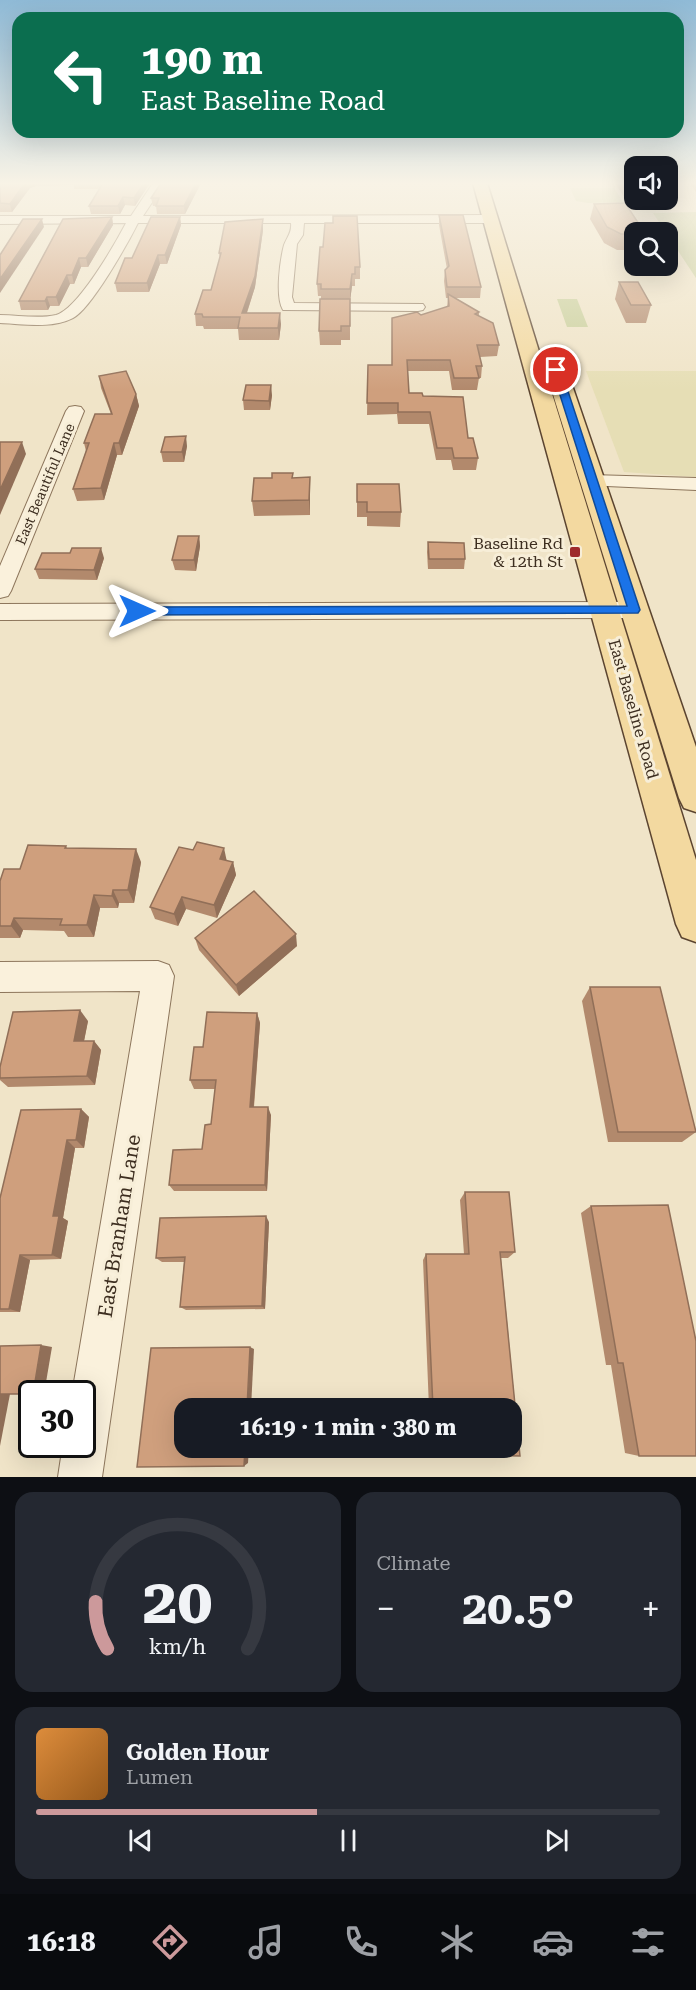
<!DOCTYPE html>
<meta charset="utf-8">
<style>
body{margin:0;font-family:"Roboto Serif",serif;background:#242831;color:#f1f3f6;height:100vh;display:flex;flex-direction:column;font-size:22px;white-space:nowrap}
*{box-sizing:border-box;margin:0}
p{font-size:20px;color:#9ea1a6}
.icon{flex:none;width:33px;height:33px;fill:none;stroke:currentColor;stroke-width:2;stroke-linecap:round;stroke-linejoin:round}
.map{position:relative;height:1477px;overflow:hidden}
.sheet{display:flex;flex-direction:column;gap:15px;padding:15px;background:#0d0f14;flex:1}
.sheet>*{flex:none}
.top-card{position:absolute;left:12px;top:12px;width:672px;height:126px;border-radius:18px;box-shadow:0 6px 24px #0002;background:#0b6e4f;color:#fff;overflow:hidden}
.controls{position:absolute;left:624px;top:156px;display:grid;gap:12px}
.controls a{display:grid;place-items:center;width:54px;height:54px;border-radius:12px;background:#171b24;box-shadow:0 6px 24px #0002;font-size:30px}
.speed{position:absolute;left:18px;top:1380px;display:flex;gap:12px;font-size:30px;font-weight:700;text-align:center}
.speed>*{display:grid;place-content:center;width:78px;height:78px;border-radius:50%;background:#171b24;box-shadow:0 6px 24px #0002;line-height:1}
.speed .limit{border:3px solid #111;border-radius:9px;background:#fff;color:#111}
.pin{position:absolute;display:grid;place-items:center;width:51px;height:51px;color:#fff;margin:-26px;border:3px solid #fff;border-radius:50%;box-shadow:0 2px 6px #0007}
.me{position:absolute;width:66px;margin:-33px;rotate:90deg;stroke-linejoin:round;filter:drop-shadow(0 0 4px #0008)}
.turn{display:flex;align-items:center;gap:21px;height:126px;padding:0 30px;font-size:27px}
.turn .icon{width:78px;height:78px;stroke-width:2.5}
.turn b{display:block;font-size:42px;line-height:51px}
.big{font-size:45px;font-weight:700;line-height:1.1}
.sheet .tile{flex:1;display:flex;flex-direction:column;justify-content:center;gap:9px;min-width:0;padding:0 21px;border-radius:18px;background:#242831}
.sheet .dial{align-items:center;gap:0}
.dial svg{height:156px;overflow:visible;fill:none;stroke:#363941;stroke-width:7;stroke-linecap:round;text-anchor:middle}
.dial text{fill:#f1f3f6;stroke:none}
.song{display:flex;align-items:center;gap:18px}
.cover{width:72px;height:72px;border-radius:9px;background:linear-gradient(135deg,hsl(30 70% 55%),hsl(30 70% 35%))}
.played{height:6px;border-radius:3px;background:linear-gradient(90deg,#cc999b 45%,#363941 45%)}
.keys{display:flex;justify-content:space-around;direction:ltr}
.heat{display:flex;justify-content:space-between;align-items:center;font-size:33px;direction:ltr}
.sheet .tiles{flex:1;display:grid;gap:15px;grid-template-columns:1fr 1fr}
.tile:last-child{grid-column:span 2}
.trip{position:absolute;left:174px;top:1398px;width:348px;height:60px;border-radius:18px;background:#171b24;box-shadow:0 6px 24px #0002;font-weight:700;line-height:60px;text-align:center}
.tab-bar{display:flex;height:96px;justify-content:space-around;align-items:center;background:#090b0e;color:#9ea1a6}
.tab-bar .icon{width:42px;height:42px}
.tab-bar .current{color:#cc999b}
.tab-bar b{font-size:27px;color:#f1f3f6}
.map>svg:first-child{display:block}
</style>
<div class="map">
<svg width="696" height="1477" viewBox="0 0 696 1477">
<rect width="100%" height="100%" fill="#f0e4c8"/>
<path fill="#e6deb5" d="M 586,371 L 696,371 L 696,477 L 624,472 Z"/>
<g fill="#c9cf9b">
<path d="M 570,188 L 614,188 L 623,202 L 588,203 L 576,201 Z"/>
<path d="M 696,212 L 696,278 L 653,213 Z"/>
<path d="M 557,299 L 577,299 L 588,327 L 567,327 Z"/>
</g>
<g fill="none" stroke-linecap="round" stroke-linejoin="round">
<g stroke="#8d765c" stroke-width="2">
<g id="minor">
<path d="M 153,183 L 165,183 L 143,216 L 491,215 L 497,219 L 491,223 L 304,223 L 303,235 L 297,244 L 292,297 L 294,303 L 423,304 L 425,307 L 423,310 L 418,311 L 283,310 C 275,297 280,260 284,245 C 287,237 292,233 291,223 L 138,223 C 128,243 91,309 73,318 C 51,329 24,324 0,323 L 0,315 C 18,315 38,319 56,315 C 78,309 115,244 126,223 L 0,224 L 0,216 L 131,216 Z"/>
<path d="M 75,406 L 81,407 L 84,411 L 11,591 L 8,596 L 0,598 L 0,566 L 66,411 L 69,407 Z"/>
<path d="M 591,475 L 696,478 L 696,490 L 584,485 L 582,481 L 584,477 Z"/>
<path d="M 624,602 L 632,605 L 635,610 L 632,615 L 624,618 L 0,620 L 0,604 Z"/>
<path d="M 158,961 L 169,965 L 174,976 L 102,1477 L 58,1477 L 63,1444 L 82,1444 L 82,1394 L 72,1394 L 140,991 L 0,992 L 0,962 Z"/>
</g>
</g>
<g stroke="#5b4430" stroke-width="3">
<g id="major">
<path d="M 473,183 L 487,183 L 696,860 L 696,942 L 682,937 L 676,924 Z"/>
<path d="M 562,382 L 570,383 L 573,388 L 696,747 L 696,812 L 684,808 L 679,798 L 551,388 L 554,383 Z"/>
</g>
</g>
<use href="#minor" fill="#faf1dc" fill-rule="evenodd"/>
<use href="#major" fill="#f3d9a0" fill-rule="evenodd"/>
</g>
<g fill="#b2896c">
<path d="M 0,183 L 150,183 L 135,206 L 125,205 L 120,214 L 91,214 L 89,206 L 99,189 L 74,189 L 74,185 L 36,186 L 30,188 L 12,212 L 0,212 Z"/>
<path d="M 201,183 L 185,214 L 157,214 L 156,206 L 153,206 L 151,198 Z"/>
<path d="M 615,183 L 634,183 L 634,200 L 648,200 L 647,203 L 628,203 Z"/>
<path d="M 690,183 L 696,183 L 696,192 Z"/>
<path d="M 594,204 L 634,232 L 634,244 L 627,250 L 617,250 L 604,243 L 590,219 Z"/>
<path d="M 439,215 L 481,287 L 480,298 L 455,298 L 479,312 L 479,316 L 499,345 L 497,356 L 480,357 L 482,366 L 481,378 L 479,378 L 477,390 L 452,390 L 449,371 L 408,371 L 409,393 L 423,396 L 468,438 L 478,458 L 476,470 L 453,470 L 451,460 L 436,460 L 429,424 L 398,424 L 397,414 L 367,415 L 368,365 L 392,365 L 392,318 L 421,315 L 447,307 L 448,298 L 446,298 L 444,281 L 445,270 L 447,269 L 439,225 Z"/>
<path d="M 112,217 L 113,225 L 88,267 L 81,267 L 74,284 L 70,284 L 59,306 L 50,306 L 48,310 L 21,310 L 19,301 Z"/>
<path d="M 180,217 L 181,225 L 167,264 L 160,264 L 149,292 L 117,292 L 115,283 L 132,258 Z"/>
<path d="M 263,219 L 263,230 L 255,287 L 247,313 L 281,324 L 279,340 L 239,340 L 238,329 L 204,329 L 203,326 L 196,326 L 195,314 L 211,290 L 220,258 L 219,253 Z"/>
<path d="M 320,247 L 360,267 L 360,279 L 355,279 L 355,286 L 352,286 L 350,301 L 350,340 L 341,340 L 341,345 L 320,345 L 319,331 L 321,296 L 318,296 L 317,284 Z"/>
<path d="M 619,282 L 651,305 L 646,323 L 626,323 L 615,299 Z"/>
<path d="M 99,376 L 136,394 L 139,406 L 122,455 L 117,455 L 104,500 L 77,501 L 73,489 L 86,451 L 84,443 L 111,414 L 101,388 Z"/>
<path d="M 272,395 L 270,410 L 244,410 L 243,400 Z"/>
<path d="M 187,446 L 184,462 L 163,462 L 161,452 Z"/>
<path d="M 293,478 L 310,492 L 310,515 L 254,516 L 252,501 Z"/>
<path d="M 357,484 L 401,512 L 400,527 L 367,526 L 367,517 L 357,517 Z"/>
<path d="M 199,536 L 200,546 L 196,571 L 175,570 L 172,560 Z"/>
<path d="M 428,542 L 465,559 L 464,569 L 428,569 L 427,552 Z"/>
<path d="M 104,558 L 97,580 L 39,579 L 35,569 Z"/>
<path d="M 66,846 L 67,848 L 141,862 L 134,903 L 119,903 L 118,908 L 100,908 L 94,937 L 68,937 L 64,931 L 23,930 L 20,938 L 0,938 L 0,881 L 20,869 Z"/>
<path d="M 227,861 L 233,862 L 236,875 L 217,918 L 186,909 L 178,926 L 155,919 L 150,907 Z"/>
<path d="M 195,938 L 297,946 L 239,996 L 199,950 Z"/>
<path d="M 590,987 L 696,1132 L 682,1142 L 608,1142 L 582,1001 Z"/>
<path d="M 257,1013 L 260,1023 L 254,1107 L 271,1115 L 267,1191 L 174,1191 L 169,1185 L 202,1149 L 211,1124 L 215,1089 L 194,1089 L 190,1080 L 203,1047 Z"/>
<path d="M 88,1021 L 84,1041 L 94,1041 L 101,1050 L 95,1085 L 8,1087 L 0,1080 L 0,1067 Z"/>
<path d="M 81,1109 L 89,1117 L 84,1148 L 75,1148 L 63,1218 L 68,1221 L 61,1259 L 30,1260 L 20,1312 L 0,1312 L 0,1198 Z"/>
<path d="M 465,1192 L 509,1192 L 515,1252 L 508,1258 L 501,1258 L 520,1456 L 435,1455 L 431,1452 L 431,1448 L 512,1448 L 512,1408 L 429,1408 L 423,1260 L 426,1254 L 464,1254 L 460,1200 Z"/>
<path d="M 668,1205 L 639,1456 L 625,1453 L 611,1365 L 606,1365 L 581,1213 L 591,1206 Z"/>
<path d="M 269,1222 L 265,1309 L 186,1310 L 180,1307 L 184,1262 L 162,1262 L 156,1258 Z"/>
</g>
<g fill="#916f58">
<path d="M 25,183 L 35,183 L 36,186 L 30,188 L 12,212 L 10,204 Z"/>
<path d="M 144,183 L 150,183 L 135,206 L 134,198 Z"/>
<path d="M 196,183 L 201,183 L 185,214 L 184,206 Z"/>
<path d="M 123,197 L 125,205 L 120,214 L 118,206 Z"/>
<path d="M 112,217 L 113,225 L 88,267 L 86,258 Z"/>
<path d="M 180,217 L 181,225 L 167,264 L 165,255 Z"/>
<path d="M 42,219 L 44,227 L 0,293 L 0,279 Z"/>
<path d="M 263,219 L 263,230 L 255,287 L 243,324 L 242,313 Z"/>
<path d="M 641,227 L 639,232 L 634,232 L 634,244 L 627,250 L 631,234 Z"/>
<path d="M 158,255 L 160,264 L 149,292 L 147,283 Z"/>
<path d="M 79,258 L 81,267 L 74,284 L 72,275 Z"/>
<path d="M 352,274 L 352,286 L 350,301 L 350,289 Z"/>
<path d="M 67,275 L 70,284 L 59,306 L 56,297 Z"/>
<path d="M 47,297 L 50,306 L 48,310 L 45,301 Z"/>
<path d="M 280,313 L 281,324 L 279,340 L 278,328 Z"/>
<path d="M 271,385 L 272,395 L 270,410 L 269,401 Z"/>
<path d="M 136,394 L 139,406 L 122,455 L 119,443 Z"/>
<path d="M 186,436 L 187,446 L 184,462 L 182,452 Z"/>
<path d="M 22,442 L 26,454 L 0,515 L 0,490 Z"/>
<path d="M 114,443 L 117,455 L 104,500 L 101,488 Z"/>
<path d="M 310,477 L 310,515 L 309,500 Z"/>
<path d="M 199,536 L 200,546 L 196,571 L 194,560 Z"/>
<path d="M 101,548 L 104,558 L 97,580 L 94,570 Z"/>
<path d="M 224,848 L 227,862 L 220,859 Z"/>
<path d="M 136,849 L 141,862 L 134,903 L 128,890 Z"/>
<path d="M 233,862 L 236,875 L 217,918 L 214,905 Z"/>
<path d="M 113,890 L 119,903 L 118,908 L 112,896 Z"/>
<path d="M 94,895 L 100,908 L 94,937 L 87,925 Z"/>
<path d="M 182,897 L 186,909 L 178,926 L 174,914 Z"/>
<path d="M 14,918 L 23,930 L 20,938 L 11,926 Z"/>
<path d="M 296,934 L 297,946 L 239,996 L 236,985 Z"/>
<path d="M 80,1010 L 88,1021 L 82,1051 L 74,1041 Z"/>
<path d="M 257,1013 L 260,1023 L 253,1115 L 250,1107 Z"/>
<path d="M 94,1041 L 101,1050 L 95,1085 L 87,1076 Z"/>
<path d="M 268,1107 L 271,1115 L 267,1191 L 265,1185 Z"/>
<path d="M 81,1109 L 89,1117 L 84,1148 L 76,1140 Z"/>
<path d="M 67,1140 L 75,1148 L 63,1218 L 68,1221 L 61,1259 L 52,1255 L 53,1216 Z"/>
<path d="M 266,1216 L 269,1222 L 265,1309 L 262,1306 Z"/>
<path d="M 20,1255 L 30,1260 L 20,1312 L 9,1309 Z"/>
<path d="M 41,1345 L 52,1347 L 44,1394 L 33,1394 Z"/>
<path d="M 250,1347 L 254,1349 L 251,1408 L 247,1408 Z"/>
<path d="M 0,1394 L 10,1394 L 0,1446 Z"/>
<path d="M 245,1448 L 249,1448 L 248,1463 L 244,1466 Z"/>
</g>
<g fill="#cf9f7d" stroke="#916f58" stroke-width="1.5">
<path d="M 0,183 L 25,183 L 10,204 L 0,203 Z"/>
<path d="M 103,183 L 144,183 L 134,198 L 123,197 L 118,206 L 89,206 Z"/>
<path d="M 161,183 L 196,183 L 184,206 L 156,206 L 159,198 L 151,198 Z"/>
<path d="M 621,183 L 634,183 L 634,195 L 630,195 Z"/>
<path d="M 625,203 L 641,227 L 631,234 L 621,234 L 607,227 L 594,204 Z"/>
<path d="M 439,215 L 463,215 L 481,287 L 447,287 L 445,270 L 449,266 Z"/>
<path d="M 333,216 L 357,216 L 360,267 L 355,267 L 355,274 L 352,274 L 350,289 L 321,289 L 321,284 L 317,284 L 320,247 L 323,247 L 325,223 L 333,223 Z"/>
<path d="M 112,217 L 86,258 L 79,258 L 72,275 L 67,275 L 56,297 L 47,297 L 45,301 L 19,301 L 63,219 Z"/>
<path d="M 151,217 L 180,217 L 165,255 L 158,255 L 147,283 L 115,283 L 125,258 L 132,258 Z"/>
<path d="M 23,219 L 42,219 L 0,279 L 0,255 Z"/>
<path d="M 263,219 L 255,276 L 242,313 L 280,313 L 278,328 L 238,328 L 240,317 L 203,317 L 202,314 L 195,314 L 203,290 L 211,290 L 221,253 L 219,253 L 225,222 Z"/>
<path d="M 619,282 L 638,282 L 651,305 L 631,305 Z"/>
<path d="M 448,294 L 479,312 L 475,314 L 493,323 L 499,345 L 477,345 L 482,366 L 476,366 L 479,378 L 454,378 L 450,360 L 407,360 L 409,393 L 422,393 L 423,396 L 463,397 L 468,438 L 473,438 L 478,458 L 454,458 L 452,448 L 437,448 L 430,412 L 398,412 L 398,403 L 367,403 L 368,365 L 392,365 L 392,318 L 417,312 L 421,315 L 449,306 Z"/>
<path d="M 320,299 L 350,299 L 350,326 L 341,326 L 341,331 L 319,331 Z"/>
<path d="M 126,371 L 136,394 L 119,443 L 114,443 L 101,488 L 73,489 L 89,443 L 84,443 L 95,414 L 112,414 L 99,376 Z"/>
<path d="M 246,385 L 271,385 L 269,401 L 243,400 Z"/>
<path d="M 186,436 L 182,452 L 161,452 L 165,437 Z"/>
<path d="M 0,442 L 22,442 L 0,490 Z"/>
<path d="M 272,473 L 293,473 L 292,478 L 310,477 L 309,500 L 252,501 L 254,478 L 272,478 Z"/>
<path d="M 357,484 L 399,484 L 401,512 L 367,512 L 367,502 L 357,502 Z"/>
<path d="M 178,536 L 199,536 L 194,560 L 172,560 Z"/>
<path d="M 428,542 L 464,543 L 465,559 L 429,559 Z"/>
<path d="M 72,548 L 101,548 L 94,570 L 35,569 L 42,553 L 70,553 Z"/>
<path d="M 197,842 L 224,848 L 220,859 L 233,862 L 214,905 L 182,897 L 174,914 L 150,907 L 179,847 L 193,850 Z"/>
<path d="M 28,845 L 66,846 L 65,848 L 136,849 L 128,890 L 113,890 L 112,896 L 94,895 L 87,925 L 60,925 L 62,919 L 14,918 L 11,926 L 0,926 L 0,881 L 4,869 L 20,869 Z"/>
<path d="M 254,891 L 296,934 L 236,985 L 195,938 Z"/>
<path d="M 590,987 L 660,987 L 696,1132 L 618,1132 Z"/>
<path d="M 80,1010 L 74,1041 L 94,1041 L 87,1076 L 0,1078 L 0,1067 L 13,1012 Z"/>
<path d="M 207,1012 L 257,1013 L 250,1107 L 268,1107 L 265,1185 L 169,1185 L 173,1150 L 202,1149 L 205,1125 L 211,1124 L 216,1080 L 190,1080 L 194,1047 L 203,1047 Z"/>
<path d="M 81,1109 L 76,1140 L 67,1140 L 53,1216 L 59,1216 L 52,1255 L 20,1255 L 9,1309 L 0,1309 L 0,1198 L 21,1110 Z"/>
<path d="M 465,1192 L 509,1192 L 515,1252 L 500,1252 L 520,1456 L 435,1455 L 435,1448 L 512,1448 L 512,1408 L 433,1408 L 426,1254 L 469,1254 Z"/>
<path d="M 668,1205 L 696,1341 L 696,1456 L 639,1456 L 623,1363 L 618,1363 L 591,1206 Z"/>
<path d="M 266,1216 L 262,1306 L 180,1307 L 185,1257 L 156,1258 L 160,1218 Z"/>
<path d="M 41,1345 L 33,1394 L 0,1394 L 0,1346 Z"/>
<path d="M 250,1347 L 247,1408 L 184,1408 L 184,1448 L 245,1448 L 244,1466 L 137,1467 L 151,1348 Z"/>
</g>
<linearGradient id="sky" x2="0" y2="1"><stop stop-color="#8fbad6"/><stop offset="0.47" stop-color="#f8f3e6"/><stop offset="1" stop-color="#f8f3e6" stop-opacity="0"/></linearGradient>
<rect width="696" height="390" fill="url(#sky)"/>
<path fill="#1a73e8" stroke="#114b97" stroke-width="1.5" d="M 556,368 L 561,370 L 640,610 L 638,613 L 137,615 L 131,611 L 137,607 L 627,606 L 552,370 Z"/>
<rect fill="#9e2a2b" stroke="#f7eed8" stroke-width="2" x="569" y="546" width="12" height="12" rx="3"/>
<g text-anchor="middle" stroke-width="6" stroke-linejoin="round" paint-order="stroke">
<g font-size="14" fill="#3d2e20" stroke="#f7eed8">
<text transform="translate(45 484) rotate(-67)" y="5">East Beautiful Lane</text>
</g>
<g font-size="16" fill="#3d2e20" stroke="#f7eed8" text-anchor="end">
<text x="563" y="549">Baseline Rd<tspan x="563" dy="18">&amp; 12th St</tspan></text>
</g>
<g font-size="16" fill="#3d2e20" stroke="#f7eed8">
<text transform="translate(634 709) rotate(74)" y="6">East Baseline Road</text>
</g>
<g font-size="20" fill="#3d2e20" stroke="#f7eed8">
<text transform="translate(119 1226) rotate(-81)" y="7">East Branham Lane</text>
</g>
</g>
</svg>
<div class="controls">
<a><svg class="icon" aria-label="sound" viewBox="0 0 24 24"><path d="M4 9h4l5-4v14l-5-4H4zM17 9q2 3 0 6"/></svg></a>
<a><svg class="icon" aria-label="search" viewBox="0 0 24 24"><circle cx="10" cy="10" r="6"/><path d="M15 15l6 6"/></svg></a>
</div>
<div class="speed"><div class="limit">30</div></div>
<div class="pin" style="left:556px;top:370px;background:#d93025"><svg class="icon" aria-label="arrive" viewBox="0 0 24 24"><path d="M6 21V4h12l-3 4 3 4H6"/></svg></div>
<svg class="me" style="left:137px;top:611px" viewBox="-20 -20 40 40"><path d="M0-17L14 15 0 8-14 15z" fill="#1a73e8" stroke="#fff" stroke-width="4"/></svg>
<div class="trip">16:19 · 1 min · 380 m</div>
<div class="top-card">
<div class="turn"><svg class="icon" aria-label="left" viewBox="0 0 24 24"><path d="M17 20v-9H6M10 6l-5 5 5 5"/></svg><div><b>190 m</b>East Baseline Road</div></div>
</div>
</div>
<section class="sheet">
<div class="tiles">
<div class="tile dial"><svg viewBox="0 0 100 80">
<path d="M14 69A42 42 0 1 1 86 69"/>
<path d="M14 69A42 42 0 0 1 8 45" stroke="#cc999b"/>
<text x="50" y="56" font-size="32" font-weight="700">20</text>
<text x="50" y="72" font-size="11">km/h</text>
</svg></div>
<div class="tile"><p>Climate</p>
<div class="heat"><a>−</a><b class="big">20.5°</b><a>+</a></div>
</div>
<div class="tile">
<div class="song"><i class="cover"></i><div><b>Golden Hour</b><p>Lumen</p></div></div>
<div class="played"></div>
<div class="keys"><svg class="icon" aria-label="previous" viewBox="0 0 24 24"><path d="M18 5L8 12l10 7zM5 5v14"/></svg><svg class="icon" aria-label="pause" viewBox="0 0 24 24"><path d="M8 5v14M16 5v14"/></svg><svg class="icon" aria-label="next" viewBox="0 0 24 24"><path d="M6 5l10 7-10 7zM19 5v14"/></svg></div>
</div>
</div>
</section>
<nav class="tab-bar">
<b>16:18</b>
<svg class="icon current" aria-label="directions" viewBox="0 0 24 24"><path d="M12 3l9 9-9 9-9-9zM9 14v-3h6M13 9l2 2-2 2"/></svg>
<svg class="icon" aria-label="music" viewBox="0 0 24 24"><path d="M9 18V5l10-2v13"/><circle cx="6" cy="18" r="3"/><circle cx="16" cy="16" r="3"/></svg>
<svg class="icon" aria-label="phone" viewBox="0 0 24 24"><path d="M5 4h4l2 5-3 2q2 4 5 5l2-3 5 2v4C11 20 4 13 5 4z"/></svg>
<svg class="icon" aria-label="climate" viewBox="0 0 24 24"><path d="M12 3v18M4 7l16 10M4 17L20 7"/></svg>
<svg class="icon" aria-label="car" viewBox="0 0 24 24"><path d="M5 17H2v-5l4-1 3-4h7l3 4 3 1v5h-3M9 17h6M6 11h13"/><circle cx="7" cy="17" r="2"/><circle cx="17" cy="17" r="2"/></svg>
<svg class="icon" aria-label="filters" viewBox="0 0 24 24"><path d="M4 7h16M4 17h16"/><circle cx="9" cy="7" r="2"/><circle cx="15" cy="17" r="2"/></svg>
</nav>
